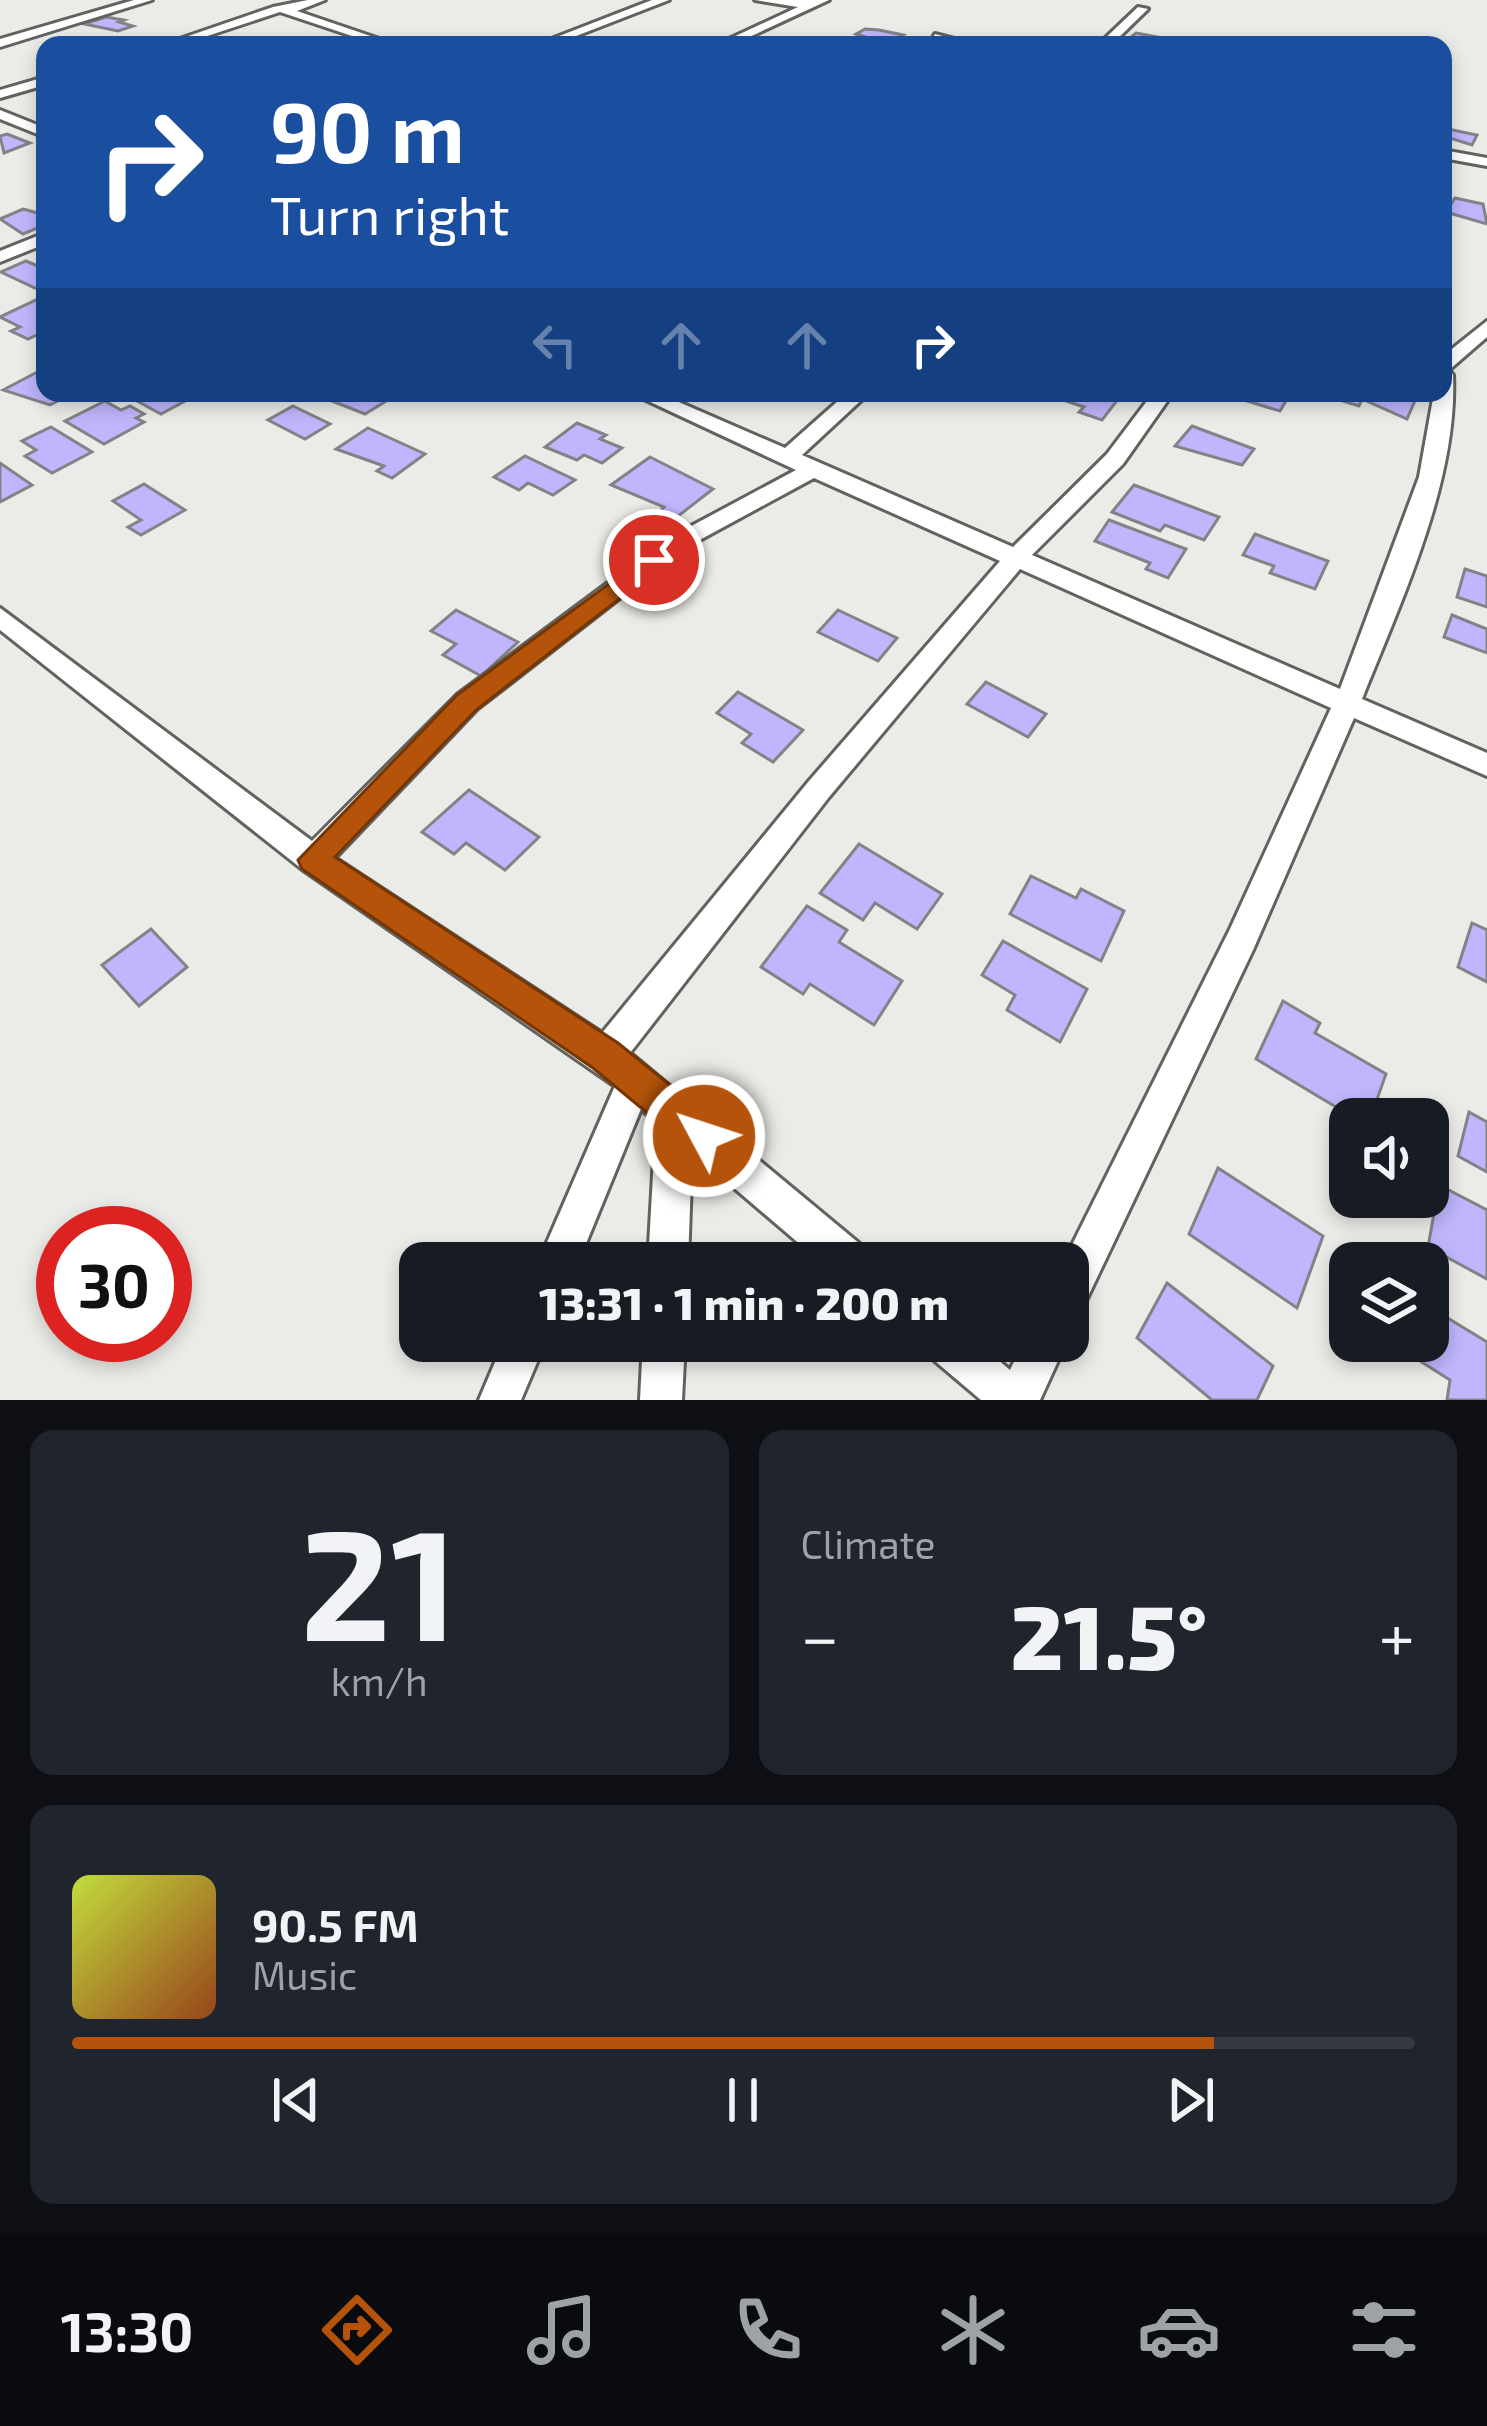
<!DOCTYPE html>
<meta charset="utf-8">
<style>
body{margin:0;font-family:"Exo 2",sans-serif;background:#20242c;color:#f1f3f6;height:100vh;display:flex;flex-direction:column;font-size:45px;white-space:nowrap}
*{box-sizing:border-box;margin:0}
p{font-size:39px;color:#9ea1a6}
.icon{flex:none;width:66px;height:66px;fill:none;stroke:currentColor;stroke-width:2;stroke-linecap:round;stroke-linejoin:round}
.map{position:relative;height:1400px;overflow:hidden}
.sheet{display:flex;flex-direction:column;gap:30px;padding:30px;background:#0d0f14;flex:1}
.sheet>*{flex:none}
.hud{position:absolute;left:36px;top:36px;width:1416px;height:366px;border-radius:24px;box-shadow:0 6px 18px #0003;background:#1a4fa0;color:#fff;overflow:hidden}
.controls{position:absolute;left:1329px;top:1098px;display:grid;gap:24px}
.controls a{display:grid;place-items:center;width:120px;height:120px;border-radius:24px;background:#171b24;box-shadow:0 6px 18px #0003;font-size:60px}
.speed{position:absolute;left:36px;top:1206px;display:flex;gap:24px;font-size:60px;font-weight:700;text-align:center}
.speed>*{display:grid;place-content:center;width:156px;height:156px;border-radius:50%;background:#171b24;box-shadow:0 6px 18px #0003;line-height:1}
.speed .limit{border:18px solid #d22;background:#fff;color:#111}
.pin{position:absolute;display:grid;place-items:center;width:102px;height:102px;color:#fff;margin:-51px;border:6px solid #fff;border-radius:50%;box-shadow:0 3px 12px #0007}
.me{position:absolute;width:132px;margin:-66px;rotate:310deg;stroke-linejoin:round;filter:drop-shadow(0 0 9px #0008)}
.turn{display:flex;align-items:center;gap:42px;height:252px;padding:0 36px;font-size:54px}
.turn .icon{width:156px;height:156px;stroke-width:2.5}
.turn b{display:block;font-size:84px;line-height:102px}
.lanes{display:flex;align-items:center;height:114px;padding:0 36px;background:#0003;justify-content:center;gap:60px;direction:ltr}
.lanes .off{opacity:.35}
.big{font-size:90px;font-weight:800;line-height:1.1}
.sheet .tile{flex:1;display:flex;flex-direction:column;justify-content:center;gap:18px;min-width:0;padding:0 42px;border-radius:24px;background:#20242c}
.sheet .dial{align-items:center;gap:0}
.dial b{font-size:156px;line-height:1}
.song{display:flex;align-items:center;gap:36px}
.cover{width:144px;height:144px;border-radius:18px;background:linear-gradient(135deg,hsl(70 70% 55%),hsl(20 70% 35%))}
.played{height:12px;border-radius:6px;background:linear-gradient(90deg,#b45309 85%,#363941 85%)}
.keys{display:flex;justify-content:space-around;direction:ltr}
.heat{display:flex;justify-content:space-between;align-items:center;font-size:66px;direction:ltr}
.sheet .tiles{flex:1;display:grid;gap:30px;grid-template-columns:1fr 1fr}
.tile:last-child{grid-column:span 2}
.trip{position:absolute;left:399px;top:1242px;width:690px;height:120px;border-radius:24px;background:#171b24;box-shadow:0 6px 18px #0003;font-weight:800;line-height:120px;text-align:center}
.tab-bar{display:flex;height:192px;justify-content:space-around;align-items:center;background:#090b0e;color:#9ea1a6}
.tab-bar .icon{width:84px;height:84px}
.tab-bar .active{color:#b45309}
.tab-bar b{font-size:54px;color:#f1f3f6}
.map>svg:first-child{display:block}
</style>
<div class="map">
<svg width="1487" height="1400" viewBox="0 0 1487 1400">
<rect width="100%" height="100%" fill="#ebebe7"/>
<g fill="#bfb6fd" stroke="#838286" stroke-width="3">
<path d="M 106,17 L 124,20 L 119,22 L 133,26 L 118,31 L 84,24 Z"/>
<path d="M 865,29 L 879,30 L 903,35 L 890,42 L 878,41 L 856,34 Z"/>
<path d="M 1136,33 L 1173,40 L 1168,45 L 1127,40 Z"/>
<path d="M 1443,128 L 1477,135 L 1472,145 L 1443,136 Z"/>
<path d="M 7,134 L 30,143 L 4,153 L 0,136 Z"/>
<path d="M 1455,198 L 1483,204 L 1487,224 L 1446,212 Z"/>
<path d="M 23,209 L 45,215 L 45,225 L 23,234 L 0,219 Z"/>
<path d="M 26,261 L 45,269 L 45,283 L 35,288 L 1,272 Z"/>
<path d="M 36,300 L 45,304 L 45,331 L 28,339 L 11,331 L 20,327 L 0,317 Z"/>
<path d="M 45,368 L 45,393 L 73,393 L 50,405 L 3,390 Z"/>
<path d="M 137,393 L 192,393 L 196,395 L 161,414 L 139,402 L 147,398 Z"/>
<path d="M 374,393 L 388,400 L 365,414 L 317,395 Z"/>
<path d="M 1105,393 L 1119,398 L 1102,420 L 1079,412 L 1084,407 L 1045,394 Z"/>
<path d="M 1221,393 L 1268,393 L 1287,399 L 1280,411 Z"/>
<path d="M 1338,393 L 1407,393 L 1417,396 L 1407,419 L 1362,399 L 1359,406 L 1336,399 Z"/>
<path d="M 105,401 L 121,410 L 130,406 L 144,414 L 136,418 L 144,422 L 104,444 L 65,421 Z"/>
<path d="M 293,406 L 330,424 L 305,439 L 268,420 Z"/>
<path d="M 577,423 L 606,435 L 600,439 L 622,448 L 602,463 L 584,455 L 577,460 L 545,447 Z"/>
<path d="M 1192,426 L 1254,449 L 1242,465 L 1175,446 Z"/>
<path d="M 51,427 L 92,452 L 52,473 L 25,456 L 36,450 L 22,441 Z"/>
<path d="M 368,428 L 425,454 L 392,478 L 377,471 L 384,466 L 336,449 Z"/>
<path d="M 525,456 L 575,480 L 553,495 L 528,483 L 519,490 L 494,477 Z"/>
<path d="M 650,457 L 713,489 L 673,520 L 659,512 L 664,507 L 611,485 Z"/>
<path d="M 0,463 L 32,485 L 0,502 Z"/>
<path d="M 144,484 L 185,510 L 141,535 L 128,527 L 141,520 L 113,501 Z"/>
<path d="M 1134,485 L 1219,517 L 1204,540 L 1165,525 L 1160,531 L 1112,512 Z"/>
<path d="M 1109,520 L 1186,549 L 1168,578 L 1146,569 L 1150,563 L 1095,541 Z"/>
<path d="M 1255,534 L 1328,561 L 1315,589 L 1270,573 L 1274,566 L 1243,555 Z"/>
<path d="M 1465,569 L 1487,576 L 1487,607 L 1457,597 Z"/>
<path d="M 456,610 L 518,642 L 481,676 L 443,655 L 456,644 L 431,631 Z"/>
<path d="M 838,610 L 897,638 L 878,661 L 818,632 Z"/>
<path d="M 1452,615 L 1487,629 L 1487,653 L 1444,637 Z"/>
<path d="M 986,682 L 1046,714 L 1028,737 L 967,704 Z"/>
<path d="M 738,692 L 803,730 L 773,762 L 742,743 L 751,734 L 717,713 Z"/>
<path d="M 469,790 L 539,837 L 505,870 L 466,843 L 454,854 L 422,832 Z"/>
<path d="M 859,844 L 942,894 L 917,929 L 875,903 L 863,920 L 820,893 Z"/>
<path d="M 1031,876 L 1076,898 L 1081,889 L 1124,911 L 1101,961 L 1010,914 Z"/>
<path d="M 807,906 L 847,930 L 839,942 L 902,981 L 874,1025 L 810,984 L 803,994 L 761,967 Z"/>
<path d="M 1472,923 L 1487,930 L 1487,982 L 1458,967 Z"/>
<path d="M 151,929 L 187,967 L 139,1006 L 102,965 Z"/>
<path d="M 1003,941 L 1087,989 L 1060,1042 L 1007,1010 L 1015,995 L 982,975 Z"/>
<path d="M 1283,1001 L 1320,1023 L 1315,1033 L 1386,1074 L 1370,1119 L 1356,1119 L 1256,1059 Z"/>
<path d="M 1469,1112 L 1487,1122 L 1487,1172 L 1458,1156 Z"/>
<path d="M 1218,1168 L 1323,1236 L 1297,1308 L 1189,1234 Z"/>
<path d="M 1439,1185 L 1487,1210 L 1487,1279 L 1428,1247 Z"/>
<path d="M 1167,1283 L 1273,1366 L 1257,1400 L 1212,1400 L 1137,1338 Z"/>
<path d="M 1428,1306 L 1487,1342 L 1487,1400 L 1447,1400 L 1450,1380 L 1406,1352 L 1409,1341 L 1428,1341 Z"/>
</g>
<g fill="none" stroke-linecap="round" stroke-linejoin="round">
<g stroke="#62625e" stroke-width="6">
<g id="minor">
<path d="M 134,0 L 152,0 L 0,47 L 0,39 Z"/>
<path d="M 308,0 L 325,0 L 297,11 L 397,45 L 379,45 L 280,12 L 180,45 L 162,45 L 273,7 Z"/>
<path d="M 652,0 L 669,0 L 553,45 L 536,45 Z"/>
<path d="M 755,0 L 829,0 L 732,45 L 716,45 L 798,7 Z"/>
<path d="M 1138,7 L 1148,9 L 1111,45 L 1098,45 Z"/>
<path d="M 935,34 L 966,42 L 968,45 L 931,41 Z"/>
<path d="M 45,77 L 45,85 L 0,98 L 0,90 Z"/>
<path d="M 0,110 L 45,128 L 45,137 L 0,119 Z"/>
<path d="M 1443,150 L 1487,158 L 1487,166 L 1443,158 Z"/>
<path d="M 45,233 L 45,244 L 0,262 L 0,251 Z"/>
<path d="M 1487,321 L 1487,337 L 1449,370 L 1453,375 C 1458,480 1401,601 1362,699 L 1487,753 L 1487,776 L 1354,718 L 1253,950 L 1082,1309 L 1068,1315 L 1068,1263 L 1063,1263 L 1230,929 L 1331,708 L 1020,569 L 829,797 L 630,1053 L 866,1249 L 872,1263 L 822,1263 L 692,1152 L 688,1263 L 648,1263 L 656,1122 L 641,1109 L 578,1263 L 538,1263 L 615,1086 L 302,869 L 0,630 L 0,608 L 312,841 L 457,695 L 667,539 L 796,470 L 631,393 L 658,393 L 785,448 L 847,393 L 869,393 L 802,455 L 1013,547 L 1107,454 L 1153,393 L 1173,393 L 1123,464 L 1032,555 L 1340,689 L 1419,477 L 1434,393 L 1443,393 L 1443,356 ZM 814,478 L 1000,561 L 809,781 L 602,1033 L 335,858 L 477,709 L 683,549 Z"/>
<path d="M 504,1341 L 546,1341 L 521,1400 L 479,1400 Z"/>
<path d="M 643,1341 L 685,1341 L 682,1400 L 640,1400 Z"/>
<path d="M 923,1341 L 976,1341 L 1010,1370 L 1024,1341 L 1067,1341 L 1040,1400 L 981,1400 L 929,1356 Z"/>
</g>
</g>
<use href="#minor" fill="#fff" fill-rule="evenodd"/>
</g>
<path fill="#b45309" stroke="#753606" stroke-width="3" d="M 654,551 L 666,560 L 663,565 L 476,710 L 335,857 L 618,1043 L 717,1123 L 722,1136 L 717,1149 L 704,1155 L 691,1149 L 593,1068 L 302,869 L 298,860 L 457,695 Z"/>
</svg>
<div class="controls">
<a><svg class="icon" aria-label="sound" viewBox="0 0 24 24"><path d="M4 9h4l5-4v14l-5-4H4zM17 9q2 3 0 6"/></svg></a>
<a><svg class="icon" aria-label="layers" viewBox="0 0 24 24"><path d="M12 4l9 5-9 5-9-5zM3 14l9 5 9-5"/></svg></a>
</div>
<div class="speed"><div class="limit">30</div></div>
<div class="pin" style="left:654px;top:560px;background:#d93025"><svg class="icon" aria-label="arrive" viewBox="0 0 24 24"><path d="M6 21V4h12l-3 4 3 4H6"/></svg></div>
<svg class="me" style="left:704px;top:1136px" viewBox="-20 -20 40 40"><circle r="17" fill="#b45309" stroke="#fff" stroke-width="3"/><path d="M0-11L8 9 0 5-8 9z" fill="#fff"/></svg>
<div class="trip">13:31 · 1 min · 200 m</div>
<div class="hud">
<div class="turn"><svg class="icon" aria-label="right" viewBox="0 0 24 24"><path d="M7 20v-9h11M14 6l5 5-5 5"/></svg><div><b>90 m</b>Turn right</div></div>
<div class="lanes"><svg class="icon off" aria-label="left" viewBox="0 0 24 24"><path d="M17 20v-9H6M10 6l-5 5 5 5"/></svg><svg class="icon off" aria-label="ahead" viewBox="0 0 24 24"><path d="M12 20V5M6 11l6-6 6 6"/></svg><svg class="icon off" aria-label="ahead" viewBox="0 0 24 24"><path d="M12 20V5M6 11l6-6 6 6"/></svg><svg class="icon" aria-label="right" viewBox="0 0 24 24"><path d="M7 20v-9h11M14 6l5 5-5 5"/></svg></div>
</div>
</div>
<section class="sheet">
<div class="tiles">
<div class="tile dial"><b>21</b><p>km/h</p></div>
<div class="tile"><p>Climate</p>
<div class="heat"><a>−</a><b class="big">21.5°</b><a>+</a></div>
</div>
<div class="tile">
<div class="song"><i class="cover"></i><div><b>90.5 FM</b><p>Music</p></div></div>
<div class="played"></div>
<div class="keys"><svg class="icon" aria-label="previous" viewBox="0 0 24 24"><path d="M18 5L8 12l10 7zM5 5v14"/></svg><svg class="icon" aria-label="pause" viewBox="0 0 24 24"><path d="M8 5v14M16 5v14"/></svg><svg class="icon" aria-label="next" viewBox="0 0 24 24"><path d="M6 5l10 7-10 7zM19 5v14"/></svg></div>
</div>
</div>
</section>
<nav class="tab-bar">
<b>13:30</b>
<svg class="icon active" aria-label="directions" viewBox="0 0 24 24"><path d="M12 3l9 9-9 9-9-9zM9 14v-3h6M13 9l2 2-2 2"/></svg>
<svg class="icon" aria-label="music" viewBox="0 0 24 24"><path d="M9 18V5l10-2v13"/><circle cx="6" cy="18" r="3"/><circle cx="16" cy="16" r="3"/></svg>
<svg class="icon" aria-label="phone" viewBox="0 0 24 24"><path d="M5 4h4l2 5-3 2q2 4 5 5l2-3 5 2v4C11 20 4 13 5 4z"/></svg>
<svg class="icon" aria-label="climate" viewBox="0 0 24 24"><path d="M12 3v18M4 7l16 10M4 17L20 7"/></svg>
<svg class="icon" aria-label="car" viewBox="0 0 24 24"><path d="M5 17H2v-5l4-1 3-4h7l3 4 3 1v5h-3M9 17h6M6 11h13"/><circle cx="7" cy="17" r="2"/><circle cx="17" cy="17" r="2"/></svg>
<svg class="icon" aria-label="filters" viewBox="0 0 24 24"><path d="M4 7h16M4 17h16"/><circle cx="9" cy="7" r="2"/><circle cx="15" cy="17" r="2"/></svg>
</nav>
